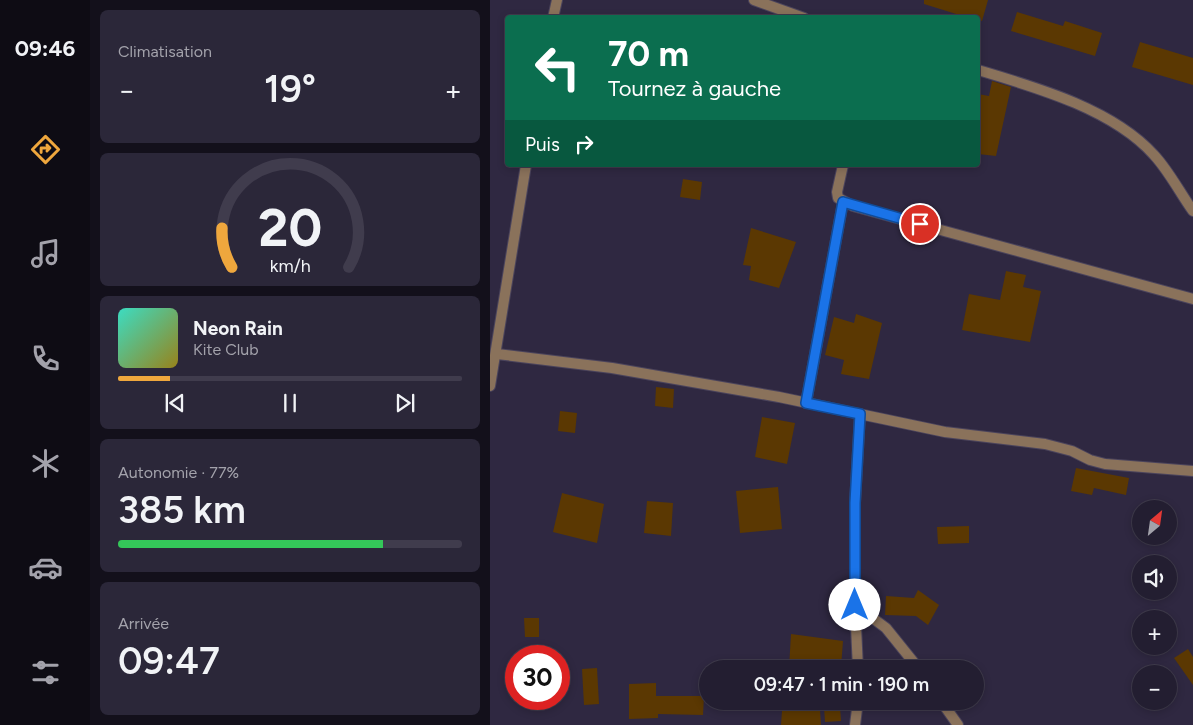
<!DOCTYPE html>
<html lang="fr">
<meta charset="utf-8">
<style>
body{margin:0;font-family:Figtree,sans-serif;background:#2b2739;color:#f1f3f6;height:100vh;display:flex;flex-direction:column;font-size:19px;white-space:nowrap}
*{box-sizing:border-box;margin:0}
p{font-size:16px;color:#a3a2ab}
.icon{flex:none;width:28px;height:28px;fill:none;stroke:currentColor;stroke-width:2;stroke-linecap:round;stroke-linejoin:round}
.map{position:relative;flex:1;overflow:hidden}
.sheet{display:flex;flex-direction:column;gap:10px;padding:10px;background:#13101b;width:400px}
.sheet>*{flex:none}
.hud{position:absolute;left:15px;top:15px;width:475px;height:152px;border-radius:5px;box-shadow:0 2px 8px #0003,0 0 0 1px #403c4d;background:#0b6e4f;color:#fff;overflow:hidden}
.needle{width:32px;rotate:29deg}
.tools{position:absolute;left:642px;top:500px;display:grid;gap:10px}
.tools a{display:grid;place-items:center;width:45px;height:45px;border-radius:50%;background:#231e31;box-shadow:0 2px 8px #0003,0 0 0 1px #403c4d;font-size:25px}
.speed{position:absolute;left:15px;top:645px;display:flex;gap:10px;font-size:25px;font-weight:700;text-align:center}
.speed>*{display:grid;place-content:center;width:65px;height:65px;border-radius:50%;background:#231e31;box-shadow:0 2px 8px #0003,0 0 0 1px #403c4d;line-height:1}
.speed .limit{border:8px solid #d22;background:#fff;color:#111}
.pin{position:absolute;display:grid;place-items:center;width:42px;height:42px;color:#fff;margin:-21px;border:2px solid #fff;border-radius:50%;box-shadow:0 1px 5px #0007}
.me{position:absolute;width:55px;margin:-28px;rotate:0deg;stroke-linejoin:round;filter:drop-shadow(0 0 4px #0008)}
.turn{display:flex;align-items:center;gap:18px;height:105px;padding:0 20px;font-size:22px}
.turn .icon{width:65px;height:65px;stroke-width:2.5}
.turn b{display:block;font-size:35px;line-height:42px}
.then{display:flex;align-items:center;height:48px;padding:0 20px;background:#0003;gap:10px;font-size:19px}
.big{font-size:38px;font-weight:600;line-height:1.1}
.sheet .tile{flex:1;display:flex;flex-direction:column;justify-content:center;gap:8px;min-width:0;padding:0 18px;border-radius:8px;background:#2b2739}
.sheet .dial{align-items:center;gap:0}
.dial svg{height:130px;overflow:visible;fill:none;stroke:#403c4d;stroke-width:7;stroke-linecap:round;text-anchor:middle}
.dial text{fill:#f1f3f6;stroke:none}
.song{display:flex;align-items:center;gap:15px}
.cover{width:60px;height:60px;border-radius:8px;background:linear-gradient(135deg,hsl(170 70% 55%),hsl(50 70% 35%))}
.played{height:5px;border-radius:2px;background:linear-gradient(90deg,#efa73d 15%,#403c4d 15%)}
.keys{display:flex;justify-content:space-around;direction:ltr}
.heat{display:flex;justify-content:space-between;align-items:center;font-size:28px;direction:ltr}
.charge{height:8px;border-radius:4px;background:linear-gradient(90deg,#34c759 77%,#403c4d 0)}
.trip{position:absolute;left:209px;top:660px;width:285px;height:50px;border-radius:25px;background:#231e31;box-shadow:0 2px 8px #0003,0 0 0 1px #403c4d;font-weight:600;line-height:50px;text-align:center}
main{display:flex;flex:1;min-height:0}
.dock{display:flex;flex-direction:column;width:90px;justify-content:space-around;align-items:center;background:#0e0c14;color:#a3a2ab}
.dock .icon{width:35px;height:35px}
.dock .active{color:#efa73d}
.dock b{font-size:22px;color:#f1f3f6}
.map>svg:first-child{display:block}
</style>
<main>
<nav class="dock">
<b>09:46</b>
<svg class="icon active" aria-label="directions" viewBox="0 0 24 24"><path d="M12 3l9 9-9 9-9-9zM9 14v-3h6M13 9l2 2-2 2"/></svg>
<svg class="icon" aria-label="music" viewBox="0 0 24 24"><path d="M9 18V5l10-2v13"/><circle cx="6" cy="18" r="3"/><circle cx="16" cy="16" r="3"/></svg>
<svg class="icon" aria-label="phone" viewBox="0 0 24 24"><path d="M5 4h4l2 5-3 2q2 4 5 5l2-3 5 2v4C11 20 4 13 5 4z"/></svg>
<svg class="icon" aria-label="climate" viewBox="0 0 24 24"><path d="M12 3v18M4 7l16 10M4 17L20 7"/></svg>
<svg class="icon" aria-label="car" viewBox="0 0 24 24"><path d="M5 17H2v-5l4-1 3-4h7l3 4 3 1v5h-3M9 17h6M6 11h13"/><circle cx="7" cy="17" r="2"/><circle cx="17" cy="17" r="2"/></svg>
<svg class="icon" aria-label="filters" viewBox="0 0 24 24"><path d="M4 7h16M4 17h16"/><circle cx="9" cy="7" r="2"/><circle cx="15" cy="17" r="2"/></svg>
</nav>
<section class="sheet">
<div class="tile"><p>Climatisation</p>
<div class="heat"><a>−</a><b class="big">19°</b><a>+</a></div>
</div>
<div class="tile dial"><svg viewBox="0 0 100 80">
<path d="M14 69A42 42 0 1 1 86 69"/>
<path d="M14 69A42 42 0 0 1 8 45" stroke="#efa73d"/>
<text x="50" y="56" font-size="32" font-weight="700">20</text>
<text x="50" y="72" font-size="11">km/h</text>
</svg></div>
<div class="tile">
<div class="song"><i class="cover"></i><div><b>Neon Rain</b><p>Kite Club</p></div></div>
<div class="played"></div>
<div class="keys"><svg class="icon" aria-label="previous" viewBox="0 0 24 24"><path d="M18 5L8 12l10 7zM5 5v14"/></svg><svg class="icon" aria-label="pause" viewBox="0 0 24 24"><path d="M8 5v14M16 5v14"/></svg><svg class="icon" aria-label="next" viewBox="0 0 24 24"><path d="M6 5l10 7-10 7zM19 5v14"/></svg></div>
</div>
<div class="tile"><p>Autonomie · 77%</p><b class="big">385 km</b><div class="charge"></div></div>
<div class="tile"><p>Arrivée</p><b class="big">09:47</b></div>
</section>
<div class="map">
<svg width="703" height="725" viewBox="0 0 703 725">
<rect width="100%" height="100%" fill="#2f2841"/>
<g fill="#5b3802">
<path d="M 434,0 L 498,0 L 492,21 L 488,20 L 488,18 L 479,18 L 434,4 Z"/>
<path d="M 527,12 L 573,26 L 575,21 L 612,33 L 605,56 L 521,31 Z"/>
<path d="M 650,42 L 703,58 L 703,85 L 642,67 Z"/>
<path d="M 502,81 L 521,87 L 506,156 L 488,154 L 488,94 L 499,96 Z"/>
<path d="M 193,179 L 212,182 L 210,200 L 190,197 Z"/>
<path d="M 261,228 L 306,242 L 289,288 L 259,280 L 261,266 L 253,265 Z"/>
<path d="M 516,271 L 536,275 L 533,287 L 551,291 L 540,342 L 472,330 L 479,294 L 510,300 Z"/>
<path d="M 366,314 L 392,323 L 379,379 L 351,374 L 354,360 L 335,355 L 344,317 L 364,323 Z"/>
<path d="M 166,387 L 184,389 L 183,408 L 165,406 Z"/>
<path d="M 70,411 L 87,413 L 85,433 L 68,431 Z"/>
<path d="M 272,417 L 305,423 L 297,464 L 265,457 Z"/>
<path d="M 586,468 L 639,478 L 636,495 L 604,488 L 602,495 L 581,491 Z"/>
<path d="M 288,487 L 292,529 L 250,533 L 246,491 Z"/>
<path d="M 72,493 L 114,504 L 107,543 L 63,532 Z"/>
<path d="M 157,501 L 183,503 L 181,536 L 154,533 Z"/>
<path d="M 479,526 L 479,543 L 448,544 L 447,527 Z"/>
<path d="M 428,590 L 449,605 L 438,625 L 426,616 L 395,615 L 396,596 L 424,598 Z"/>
<path d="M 34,618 L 49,618 L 49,637 L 35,637 Z"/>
<path d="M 301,634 L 353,641 L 351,667 L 328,666 L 327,669 L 299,668 Z"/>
<path d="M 698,649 L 703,657 L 703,685 L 684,658 Z"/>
<path d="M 107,668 L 109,704 L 94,705 L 92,669 Z"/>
<path d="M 166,683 L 166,696 L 214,696 L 213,715 L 168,714 L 168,718 L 139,719 L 139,684 Z"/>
<path d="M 350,706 L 351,721 L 335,722 L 334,707 Z"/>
<path d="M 330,709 L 331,725 L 291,725 L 292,711 Z"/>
</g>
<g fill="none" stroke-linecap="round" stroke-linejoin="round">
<g stroke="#4b445c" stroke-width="12">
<g id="minor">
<path d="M 264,0 L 314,18"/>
<path d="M 63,18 L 67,0"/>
<path d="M 488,70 C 545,87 623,109 664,155 C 679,171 690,193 703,211"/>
<path d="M 353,165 L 347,192 L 348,198 L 363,206 L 703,299"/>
<path d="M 7,354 L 122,368 L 289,397 L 455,432 L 555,444 L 582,451 L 600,460 L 615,464 L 703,471"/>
<path d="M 0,386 L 36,165"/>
<path d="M 316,403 L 353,202"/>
<path d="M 365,605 L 396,628 L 429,669"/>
<path d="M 368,669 L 365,605 L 365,503 L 370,414"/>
<path d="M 451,701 L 468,725"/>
<path d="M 365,725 L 368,701"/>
</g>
</g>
<use href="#minor" stroke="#8a725b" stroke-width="10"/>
</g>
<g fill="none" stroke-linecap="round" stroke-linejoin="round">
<g stroke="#114b97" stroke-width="12">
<path id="route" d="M 365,605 L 365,503 L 370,414 L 316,403 L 353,202 L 430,224"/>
</g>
<use href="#route" stroke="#1a73e8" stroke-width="9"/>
</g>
</svg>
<div class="tools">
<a><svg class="needle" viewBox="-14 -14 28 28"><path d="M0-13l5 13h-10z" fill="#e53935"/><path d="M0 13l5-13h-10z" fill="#a3a2ab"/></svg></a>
<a><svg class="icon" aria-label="sound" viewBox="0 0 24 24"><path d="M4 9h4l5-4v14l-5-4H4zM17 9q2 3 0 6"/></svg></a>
<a>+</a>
<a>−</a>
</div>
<div class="speed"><div class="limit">30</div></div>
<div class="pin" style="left:430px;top:224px;background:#d93025"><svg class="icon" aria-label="arrive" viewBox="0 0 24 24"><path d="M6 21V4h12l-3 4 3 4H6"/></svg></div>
<svg class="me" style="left:365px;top:605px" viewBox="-20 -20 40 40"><circle r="19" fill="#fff"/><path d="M0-13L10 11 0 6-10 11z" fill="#1a73e8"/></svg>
<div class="trip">09:47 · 1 min · 190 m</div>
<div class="hud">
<div class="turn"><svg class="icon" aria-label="left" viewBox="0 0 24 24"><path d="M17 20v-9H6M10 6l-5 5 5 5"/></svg><div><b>70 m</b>Tournez à gauche</div></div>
<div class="then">Puis<svg class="icon" aria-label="right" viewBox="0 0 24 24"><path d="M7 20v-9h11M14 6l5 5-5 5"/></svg></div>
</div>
</div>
</main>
